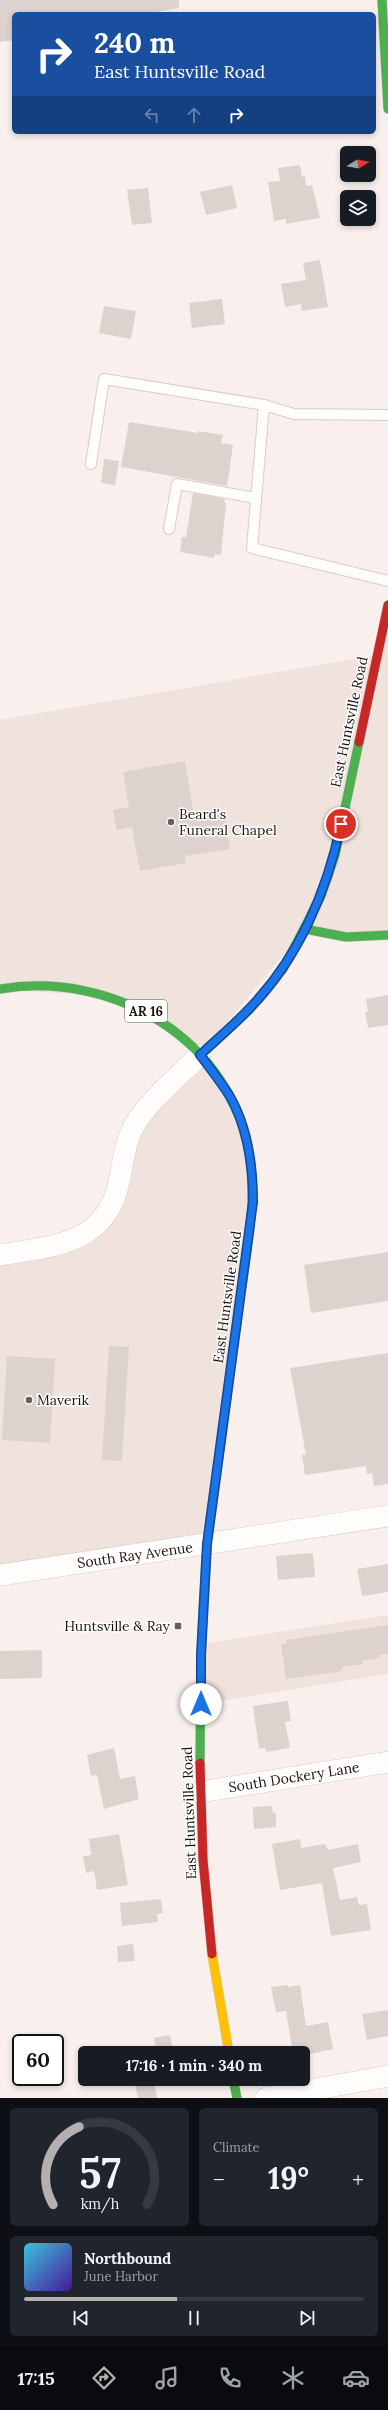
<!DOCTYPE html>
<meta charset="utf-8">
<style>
body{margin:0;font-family:Lora,serif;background:#20242c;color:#f1f3f6;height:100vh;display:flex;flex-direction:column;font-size:15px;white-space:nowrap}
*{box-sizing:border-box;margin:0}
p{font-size:13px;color:#9ea1a6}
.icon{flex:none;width:22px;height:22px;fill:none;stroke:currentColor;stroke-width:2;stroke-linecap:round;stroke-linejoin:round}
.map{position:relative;height:2098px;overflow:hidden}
.sheet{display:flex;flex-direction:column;gap:10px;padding:10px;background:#0d0f14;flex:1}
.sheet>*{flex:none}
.guide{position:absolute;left:12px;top:12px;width:364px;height:122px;border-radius:6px;box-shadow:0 2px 6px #0003;background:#1a4fa0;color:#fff;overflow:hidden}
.needle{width:26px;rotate:79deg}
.tools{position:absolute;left:340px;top:146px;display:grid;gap:8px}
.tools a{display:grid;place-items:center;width:36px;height:36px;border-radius:6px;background:#171b24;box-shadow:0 2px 6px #0003;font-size:20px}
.speed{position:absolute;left:12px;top:2034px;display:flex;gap:8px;font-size:20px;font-weight:700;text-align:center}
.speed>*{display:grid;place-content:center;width:52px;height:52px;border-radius:50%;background:#171b24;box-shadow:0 2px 6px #0003;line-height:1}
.speed .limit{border:2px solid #111;border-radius:6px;background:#fff;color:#111}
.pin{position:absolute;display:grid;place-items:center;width:34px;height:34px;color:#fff;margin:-17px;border:2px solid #fff;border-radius:50%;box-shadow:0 1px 4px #0007}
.me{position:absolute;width:44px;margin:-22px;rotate:0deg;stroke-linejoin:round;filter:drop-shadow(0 0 3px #0008)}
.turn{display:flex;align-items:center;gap:14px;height:84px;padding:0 16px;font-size:18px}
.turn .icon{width:52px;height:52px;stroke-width:2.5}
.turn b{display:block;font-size:28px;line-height:34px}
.lanes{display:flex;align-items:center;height:38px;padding:0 16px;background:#0003;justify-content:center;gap:20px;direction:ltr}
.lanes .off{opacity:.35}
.big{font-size:30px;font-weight:800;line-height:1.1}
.sheet .widget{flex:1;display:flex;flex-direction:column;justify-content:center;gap:6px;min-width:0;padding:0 14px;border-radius:6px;background:#20242c}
.sheet .dial{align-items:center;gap:0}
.dial svg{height:104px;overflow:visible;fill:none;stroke:#363941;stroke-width:7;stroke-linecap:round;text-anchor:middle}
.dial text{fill:#f1f3f6;stroke:none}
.song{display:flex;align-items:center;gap:12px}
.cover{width:48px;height:48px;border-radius:6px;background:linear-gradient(135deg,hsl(190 70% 55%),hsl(260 70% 35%))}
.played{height:4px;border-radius:2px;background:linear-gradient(90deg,#b4b0b0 45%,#363941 45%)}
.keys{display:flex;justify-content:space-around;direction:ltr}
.heat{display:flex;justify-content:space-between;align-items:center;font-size:22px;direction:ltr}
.sheet .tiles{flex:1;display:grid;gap:10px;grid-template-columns:1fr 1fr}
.widget:last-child{grid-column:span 2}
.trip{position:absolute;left:78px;top:2046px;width:232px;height:40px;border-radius:6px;background:#171b24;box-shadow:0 2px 6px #0003;font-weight:800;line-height:40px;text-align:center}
.tabs{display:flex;height:64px;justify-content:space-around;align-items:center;background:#090b0e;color:#9ea1a6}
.tabs .icon{width:28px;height:28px}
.tabs .current{color:#b4b0b0}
.tabs b{font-size:18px;color:#f1f3f6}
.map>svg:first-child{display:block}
</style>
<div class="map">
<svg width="388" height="2098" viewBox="0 0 388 2098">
<rect width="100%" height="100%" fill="#f9f0ed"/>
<g fill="#f0e2dc">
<path d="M 388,605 L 388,935 L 305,929 L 200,1055 L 229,1096 L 253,1177 L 207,1544 L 0,1575 L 0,1255 L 106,1217 L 127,1144 L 200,1055 L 115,997 L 0,989 L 0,720 L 377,655 Z"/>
<path d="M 388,1615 L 388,1674 L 201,1704 L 201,1644 Z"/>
</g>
<g fill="#ddd2ce">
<path d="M 0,0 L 179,0 L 179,8 L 144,14 L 14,14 L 14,40 L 0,42 Z"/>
<path d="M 300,165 L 302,177 L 305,176 L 306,186 L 312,185 L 320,218 L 286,224 L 286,219 L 274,221 L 268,182 L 280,181 L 278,168 Z"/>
<path d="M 232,185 L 237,208 L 206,215 L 200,192 Z"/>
<path d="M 148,188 L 152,223 L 132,225 L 127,190 Z"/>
<path d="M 320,260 L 328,307 L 302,311 L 301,304 L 285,307 L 281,284 L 306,280 L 303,263 Z"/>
<path d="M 222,299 L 225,324 L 192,328 L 189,303 Z"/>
<path d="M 104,306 L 136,311 L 131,339 L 99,333 Z"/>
<path d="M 129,422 L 198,433 L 198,431 L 223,435 L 221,443 L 233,445 L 227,486 L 121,467 Z"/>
<path d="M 104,459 L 119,461 L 115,485 L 101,483 Z"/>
<path d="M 193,493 L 225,499 L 224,503 L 226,503 L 221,555 L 215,554 L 214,558 L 180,552 L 182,537 L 186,537 Z"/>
<path d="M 185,761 L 194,816 L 224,811 L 230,849 L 185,856 L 186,863 L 140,871 L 132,827 L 117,830 L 113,810 L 129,807 L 123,772 Z"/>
<path d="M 388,995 L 388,1025 L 368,1028 L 365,1012 L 368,1012 L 366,999 Z"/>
<path d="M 388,1252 L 388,1301 L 311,1313 L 304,1265 Z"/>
<path d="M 109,1346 L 129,1347 L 122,1461 L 102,1460 Z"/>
<path d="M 388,1353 L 388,1484 L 374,1486 L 372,1473 L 367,1474 L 366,1466 L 305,1475 L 302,1455 L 306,1455 L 290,1368 Z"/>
<path d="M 7,1356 L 55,1359 L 50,1443 L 2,1440 Z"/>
<path d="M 313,1553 L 315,1577 L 278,1580 L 276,1556 Z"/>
<path d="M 388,1564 L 388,1592 L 362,1596 L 357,1569 Z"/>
<path d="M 388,1625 L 388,1654 L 379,1655 L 379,1658 L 362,1661 L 363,1664 L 342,1667 L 342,1671 L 286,1679 L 281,1644 L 287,1643 L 286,1640 Z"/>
<path d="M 42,1650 L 42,1678 L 0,1679 L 0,1651 Z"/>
<path d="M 288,1701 L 291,1721 L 285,1722 L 290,1748 L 266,1752 L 265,1748 L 259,1749 L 253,1706 Z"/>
<path d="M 114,1748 L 120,1779 L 135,1776 L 139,1799 L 104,1809 L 97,1775 L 91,1776 L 87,1755 Z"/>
<path d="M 272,1806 L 273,1813 L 276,1813 L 276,1827 L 254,1829 L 253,1807 Z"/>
<path d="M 119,1834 L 128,1885 L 97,1890 L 94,1871 L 86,1873 L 83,1856 L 91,1855 L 89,1839 Z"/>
<path d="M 300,1839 L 301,1848 L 325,1844 L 328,1850 L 358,1844 L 361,1862 L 333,1868 L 340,1900 L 357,1897 L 359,1905 L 367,1904 L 371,1930 L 331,1936 L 322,1883 L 280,1890 L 272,1844 Z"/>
<path d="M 161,1899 L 163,1913 L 157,1914 L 158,1922 L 122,1926 L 120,1903 Z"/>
<path d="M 133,1944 L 135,1961 L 118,1962 L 117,1946 Z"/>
<path d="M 288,1985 L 288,1987 L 300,1985 L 306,2026 L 328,2022 L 333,2049 L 305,2055 L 304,2053 L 293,2053 L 286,2011 L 276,2012 L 271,1987 Z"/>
<path d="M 388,2010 L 388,2036 L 367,2040 L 362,2014 Z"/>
<path d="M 170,2035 L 174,2053 L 156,2053 L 154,2038 Z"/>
<path d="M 154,2082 L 157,2098 L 138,2098 L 135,2085 Z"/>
</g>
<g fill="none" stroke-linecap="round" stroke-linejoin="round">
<g stroke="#d8ccc8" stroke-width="12">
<g id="lane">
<path d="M 388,415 L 294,414 L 264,405 L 252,548 L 388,581"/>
<path d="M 91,464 L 104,379 L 264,405"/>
<path d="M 169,529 L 177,484 L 256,498"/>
</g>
</g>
<g stroke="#d8ccc8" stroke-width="22">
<g id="street">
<path d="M 0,1255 C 53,1246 106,1245 119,1182 C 123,1164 125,1140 135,1124 C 151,1098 179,1076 200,1055"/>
<path d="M 0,1575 L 388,1516"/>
<path d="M 200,1792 L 388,1762"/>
<path d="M 266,2098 L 388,2076"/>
</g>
</g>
<g stroke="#d8ccc8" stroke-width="10">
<g id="fast">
<path d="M 382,0 L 388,109"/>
<path d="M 305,929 L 346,937 L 388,935"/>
<path d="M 0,989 C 114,970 234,1040 250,1160 C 257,1209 245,1258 239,1307"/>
<path d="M 200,1055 L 250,1009 L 283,969 L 321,896 L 335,855 L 359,742"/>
<path d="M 200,1763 L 201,1655 L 207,1544 L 219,1456"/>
<path d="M 233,2079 L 237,2098"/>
</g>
</g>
<g stroke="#d8ccc8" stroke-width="10">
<path id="slow" d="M 212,1954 L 229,2053"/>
</g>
<g stroke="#d8ccc8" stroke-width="10">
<g id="jam">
<path d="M 359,742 L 388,605"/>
<path d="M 219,1456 L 239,1307"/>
<path d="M 200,1763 L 203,1860 L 212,1954"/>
</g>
</g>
<use href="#lane" stroke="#fefdfc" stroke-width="10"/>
<use href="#street" stroke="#fefdfc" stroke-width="21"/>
<use href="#fast" stroke="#4caf50" stroke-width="9"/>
<use href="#slow" stroke="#ffc107" stroke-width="9"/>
<use href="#jam" stroke="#c62828" stroke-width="9"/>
</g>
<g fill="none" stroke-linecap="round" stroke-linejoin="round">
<g stroke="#114b97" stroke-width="10">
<path id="route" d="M 201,1704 L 201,1655 L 207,1544 L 253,1202 C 253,1166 248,1127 229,1095 C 220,1081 210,1068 200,1055 C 216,1040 234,1025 249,1009 C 298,959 327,892 341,824"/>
</g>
<use href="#route" stroke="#1a73e8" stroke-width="7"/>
</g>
<g fill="#6a5f5a" stroke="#fff" stroke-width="1.5">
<circle cx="171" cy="822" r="4"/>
<circle cx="29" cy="1400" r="4"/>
<rect x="174" y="1622" width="8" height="8" rx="2"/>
</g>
<g text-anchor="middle" stroke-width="3" stroke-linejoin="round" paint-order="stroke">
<rect fill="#fff" stroke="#615854" stroke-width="1" x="125" y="1000" width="42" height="22" rx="3"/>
<g font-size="13" font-weight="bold" fill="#1d110b">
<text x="146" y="1016">AR 16</text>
</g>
<g font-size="14" fill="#1d110b" stroke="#fff">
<text transform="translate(349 722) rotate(-78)" y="5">East Huntsville Road</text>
<text transform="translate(227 1297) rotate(-82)" y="5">East Huntsville Road</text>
<text transform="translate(135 1555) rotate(-8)" y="5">South Ray Avenue</text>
<text transform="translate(294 1777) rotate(-9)" y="5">South Dockery Lane</text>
<text transform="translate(189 1813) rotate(-92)" y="5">East Huntsville Road</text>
</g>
<g font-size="14" fill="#1d110b" stroke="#fff" text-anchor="start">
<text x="179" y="819">Beard's<tspan x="179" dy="16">Funeral Chapel</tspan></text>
<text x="37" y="1405">Maverik</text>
<text x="170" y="1631" text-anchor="end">Huntsville &amp; Ray</text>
</g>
</g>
</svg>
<div class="tools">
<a><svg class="needle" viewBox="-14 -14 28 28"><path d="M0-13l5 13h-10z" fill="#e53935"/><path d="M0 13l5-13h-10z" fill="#9ea1a6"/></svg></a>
<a><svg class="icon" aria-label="layers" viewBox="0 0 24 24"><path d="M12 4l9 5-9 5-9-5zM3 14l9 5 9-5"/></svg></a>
</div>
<div class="speed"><div class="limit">60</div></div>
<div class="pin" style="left:341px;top:824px;background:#d93025"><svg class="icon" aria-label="arrive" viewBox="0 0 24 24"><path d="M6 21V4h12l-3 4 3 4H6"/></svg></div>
<svg class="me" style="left:201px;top:1704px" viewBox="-20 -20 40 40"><circle r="19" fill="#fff"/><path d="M0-13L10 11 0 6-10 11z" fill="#1a73e8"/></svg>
<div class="trip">17:16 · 1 min · 340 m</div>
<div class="guide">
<div class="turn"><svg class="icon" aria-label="right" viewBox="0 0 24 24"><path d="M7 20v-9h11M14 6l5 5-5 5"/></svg><div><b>240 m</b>East Huntsville Road</div></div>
<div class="lanes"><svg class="icon off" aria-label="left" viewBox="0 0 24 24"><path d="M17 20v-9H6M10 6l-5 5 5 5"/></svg><svg class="icon off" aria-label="ahead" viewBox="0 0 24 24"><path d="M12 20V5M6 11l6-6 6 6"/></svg><svg class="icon" aria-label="right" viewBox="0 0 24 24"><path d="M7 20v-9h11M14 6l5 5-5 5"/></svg></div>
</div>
</div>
<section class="sheet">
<div class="tiles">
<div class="widget dial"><svg viewBox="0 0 100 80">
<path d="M14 69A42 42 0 1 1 86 69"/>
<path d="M14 69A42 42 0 0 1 34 9" stroke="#b4b0b0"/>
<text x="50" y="56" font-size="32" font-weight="700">57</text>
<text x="50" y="72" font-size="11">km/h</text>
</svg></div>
<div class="widget"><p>Climate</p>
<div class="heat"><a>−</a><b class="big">19°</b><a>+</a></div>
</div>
<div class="widget">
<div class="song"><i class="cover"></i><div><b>Northbound</b><p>June Harbor</p></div></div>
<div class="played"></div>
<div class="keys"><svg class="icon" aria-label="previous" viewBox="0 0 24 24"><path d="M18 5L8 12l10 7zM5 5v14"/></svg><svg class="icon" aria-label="pause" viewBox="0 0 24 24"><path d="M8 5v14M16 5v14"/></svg><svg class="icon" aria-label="next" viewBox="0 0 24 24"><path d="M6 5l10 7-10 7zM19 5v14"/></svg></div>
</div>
</div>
</section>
<nav class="tabs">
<b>17:15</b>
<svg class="icon current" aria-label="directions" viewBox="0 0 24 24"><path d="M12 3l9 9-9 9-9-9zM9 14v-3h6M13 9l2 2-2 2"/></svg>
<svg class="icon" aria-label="music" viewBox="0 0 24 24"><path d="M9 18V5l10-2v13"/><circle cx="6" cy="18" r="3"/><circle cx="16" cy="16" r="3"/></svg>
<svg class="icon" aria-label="phone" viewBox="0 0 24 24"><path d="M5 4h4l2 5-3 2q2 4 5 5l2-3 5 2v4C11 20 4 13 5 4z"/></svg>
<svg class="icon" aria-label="climate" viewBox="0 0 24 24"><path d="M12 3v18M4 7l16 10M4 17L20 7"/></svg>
<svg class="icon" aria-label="car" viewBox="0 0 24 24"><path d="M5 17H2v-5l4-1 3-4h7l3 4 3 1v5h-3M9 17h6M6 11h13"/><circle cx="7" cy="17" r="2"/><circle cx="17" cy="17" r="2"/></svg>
</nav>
